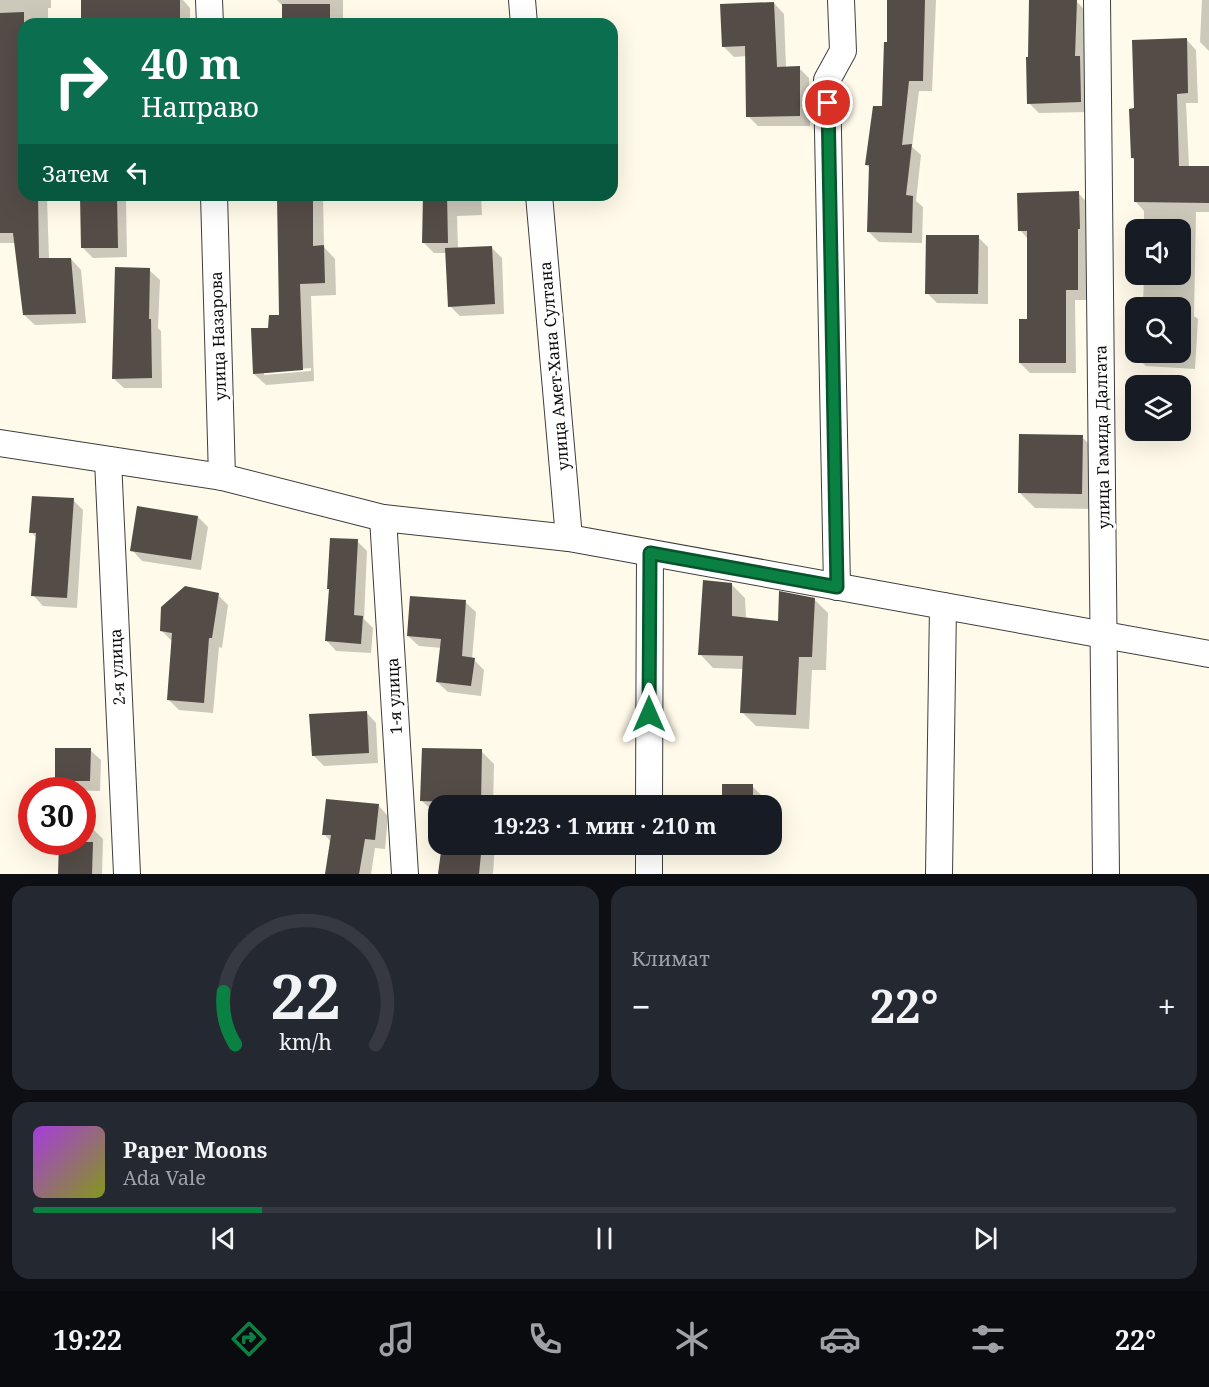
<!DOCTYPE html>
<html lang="ru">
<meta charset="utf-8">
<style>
body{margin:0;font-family:"Noto Serif",serif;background:#242831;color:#f1f3f6;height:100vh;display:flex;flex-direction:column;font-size:22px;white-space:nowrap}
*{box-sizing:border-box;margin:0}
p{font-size:20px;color:#9ea1a6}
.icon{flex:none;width:33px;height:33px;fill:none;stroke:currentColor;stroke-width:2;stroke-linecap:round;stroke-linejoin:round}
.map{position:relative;height:874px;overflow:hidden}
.drawer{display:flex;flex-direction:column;gap:12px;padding:12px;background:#0d0f14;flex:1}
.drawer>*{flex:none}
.banner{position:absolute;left:18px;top:18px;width:600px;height:183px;border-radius:18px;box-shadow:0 6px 24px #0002;background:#0b6e4f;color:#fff;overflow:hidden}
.controls{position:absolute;left:1125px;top:219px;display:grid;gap:12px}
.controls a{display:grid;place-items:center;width:66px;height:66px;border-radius:12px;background:#171b24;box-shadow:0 6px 24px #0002;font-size:30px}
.speed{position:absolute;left:18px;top:777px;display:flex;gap:12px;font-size:30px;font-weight:700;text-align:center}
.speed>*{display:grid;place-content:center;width:78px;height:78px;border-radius:50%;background:#171b24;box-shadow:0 6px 24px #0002;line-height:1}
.speed .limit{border:9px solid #d22;background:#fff;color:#111}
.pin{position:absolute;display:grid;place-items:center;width:51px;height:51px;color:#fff;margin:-26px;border:3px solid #fff;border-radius:50%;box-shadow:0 2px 6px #0007}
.me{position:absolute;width:66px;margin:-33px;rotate:0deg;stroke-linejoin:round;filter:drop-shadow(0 0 4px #0008)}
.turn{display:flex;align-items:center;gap:21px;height:126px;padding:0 24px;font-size:27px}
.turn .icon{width:78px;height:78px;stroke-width:2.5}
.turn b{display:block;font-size:42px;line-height:51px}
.then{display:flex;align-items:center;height:57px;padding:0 24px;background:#0003;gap:12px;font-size:22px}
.big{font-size:45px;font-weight:700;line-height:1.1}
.drawer .tile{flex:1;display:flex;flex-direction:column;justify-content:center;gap:9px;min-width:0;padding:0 21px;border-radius:18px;background:#242831}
.drawer .dial{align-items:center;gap:0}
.dial svg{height:156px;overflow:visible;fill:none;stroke:#363941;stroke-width:7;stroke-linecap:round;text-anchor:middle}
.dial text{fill:#f1f3f6;stroke:none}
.song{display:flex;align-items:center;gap:18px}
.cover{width:72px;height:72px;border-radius:9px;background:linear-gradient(135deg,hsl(280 70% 55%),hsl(70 70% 35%))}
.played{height:6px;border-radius:3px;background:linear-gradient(90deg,#0b8043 20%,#363941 20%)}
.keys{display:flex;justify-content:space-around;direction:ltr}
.heat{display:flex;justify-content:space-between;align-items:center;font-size:33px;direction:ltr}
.drawer .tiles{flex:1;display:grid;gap:12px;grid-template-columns:1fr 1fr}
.tile:last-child{grid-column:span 2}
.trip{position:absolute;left:428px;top:795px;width:354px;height:60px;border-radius:18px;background:#171b24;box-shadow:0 6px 24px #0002;font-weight:700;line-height:60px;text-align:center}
.tabs{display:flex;height:96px;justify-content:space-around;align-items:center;background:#090b0e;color:#9ea1a6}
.tabs .icon{width:42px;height:42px}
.tabs .on{color:#0b8043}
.tabs b{font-size:27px;color:#f1f3f6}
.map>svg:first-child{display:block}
</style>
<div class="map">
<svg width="1209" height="874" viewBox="0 0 1209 874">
<rect width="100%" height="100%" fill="#fffae9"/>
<g fill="#0003" fill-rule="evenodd">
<path d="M 0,0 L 51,0 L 51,8 L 48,8 L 48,24 L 24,24 L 24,195 L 43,195 L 47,199 L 49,259 L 71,259 L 81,270 L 86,323 L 35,325 L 24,315 L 15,243 L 0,243 Z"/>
<path d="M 83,0 L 183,0 L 190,8 L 190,24 L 83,24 Z"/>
<path d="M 277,0 L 343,0 L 343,24 L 283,24 L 283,6 Z"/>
<path d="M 888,0 L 936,0 L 932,91 L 919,91 L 912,147 L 921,155 L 916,201 L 923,207 L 922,243 L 879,242 L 869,232 L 870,168 L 866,165 L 883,107 L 888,44 Z"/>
<path d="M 1031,0 L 1076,1 L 1086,11 L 1085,62 L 1090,68 L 1091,112 L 1039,113 L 1029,103 Z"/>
<path d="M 1202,0 L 1209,0 L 1209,51 L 1200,42 Z"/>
<path d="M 774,3 L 784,14 L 786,68 L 799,68 L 809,78 L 810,126 L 758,126 L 748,116 L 747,56 L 734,57 L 723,46 Z"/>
<path d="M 390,18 L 438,18 L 443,24 L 390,24 Z"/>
<path d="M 1186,39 L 1196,50 L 1198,103 L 1186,103 L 1189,167 L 1209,168 L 1209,212 L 1196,212 L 1194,316 L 1198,319 L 1195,369 L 1146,366 L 1135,356 L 1136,352 L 1180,352 L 1180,308 L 1138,308 L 1138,306 L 1143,306 L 1144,274 L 1180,274 L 1180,230 L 1144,230 L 1144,211 L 1135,201 L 1135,161 L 1132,157 L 1136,110 Z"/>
<path d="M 1078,193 L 1088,203 L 1088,300 L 1075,300 L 1076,373 L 1030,373 L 1020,363 L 1028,321 L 1028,239 L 1020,230 Z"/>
<path d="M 82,195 L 122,195 L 126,199 L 127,257 L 93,258 L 83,248 Z"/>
<path d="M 279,195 L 323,195 L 324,247 L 335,259 L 336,295 L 311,296 L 314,381 L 266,385 L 254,374 L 270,329 L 281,316 ZM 311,368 L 311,371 L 264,375 L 264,372 Z"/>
<path d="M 424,195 L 481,195 L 482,215 L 457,216 L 458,249 L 491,247 L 502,258 L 504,314 L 460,316 L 450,306 L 447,253 L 434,253 L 424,243 Z"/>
<path d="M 978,237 L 988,247 L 988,304 L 937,303 L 927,293 Z"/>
<path d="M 149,270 L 160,280 L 158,328 L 161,331 L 162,388 L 124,388 L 113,378 Z"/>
<path d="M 1082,437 L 1097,452 L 1096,509 L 1035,508 L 1020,493 Z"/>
<path d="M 73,500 L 83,510 L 77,608 L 43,606 L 33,595 L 37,538 L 31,532 Z"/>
<path d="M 198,517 L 208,527 L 201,570 L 142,561 L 132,550 Z"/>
<path d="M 357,541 L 367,551 L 364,619 L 373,628 L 371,653 L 336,651 L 326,640 Z"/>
<path d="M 731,584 L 745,598 L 746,619 L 779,622 L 814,599 L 828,613 L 826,670 L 812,670 L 809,729 L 756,726 L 742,712 L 744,669 L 713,668 L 700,654 Z"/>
<path d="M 218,595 L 228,605 L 222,648 L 219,647 L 213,713 L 179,710 L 169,700 L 172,641 L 161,630 Z"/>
<path d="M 465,602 L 476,612 L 472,659 L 474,660 L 484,670 L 481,696 L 448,692 L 437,682 L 442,648 L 419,646 L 408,636 Z"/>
<path d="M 366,712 L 376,723 L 378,763 L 324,766 L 313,755 Z"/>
<path d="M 90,750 L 101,760 L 100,791 L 66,790 L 56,781 Z"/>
<path d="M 481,751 L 494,764 L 493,806 L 438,806 L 438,813 L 435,813 L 422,801 Z"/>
<path d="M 752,786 L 762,796 L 762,806 L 723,806 Z"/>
<path d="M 378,805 L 388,816 L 385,849 L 375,848 L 371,874 L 326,874 L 331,842 L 324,834 Z"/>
<path d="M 82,829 L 93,829 L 103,839 L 102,874 L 60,874 L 61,842 L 82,842 Z"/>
<path d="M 440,844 L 495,844 L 493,874 L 439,874 L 442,852 L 440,849 Z"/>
</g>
<g fill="#544c47">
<rect x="81" y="0" width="99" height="24"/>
<path d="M 887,0 L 925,0 L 923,81 L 909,81 L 902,145 L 912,144 L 906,195 L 913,196 L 912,233 L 867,232 L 869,165 L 865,165 L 873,106 L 882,106 L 884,42 L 887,42 Z"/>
<path d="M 1029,0 L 1077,0 L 1075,56 L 1080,56 L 1081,102 L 1027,104 L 1026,57 L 1028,57 Z"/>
<path d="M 774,2 L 777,67 L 800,66 L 800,116 L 746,117 L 745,46 L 722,47 L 720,4 Z"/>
<rect x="282" y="4" width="48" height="20"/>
<path d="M 24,12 L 24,195 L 38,195 L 39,258 L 71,258 L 76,314 L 23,315 L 13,233 L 0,233 L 0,13 Z"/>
<path d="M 1187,38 L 1188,93 L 1177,94 L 1179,166 L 1209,166 L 1209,203 L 1134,202 L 1134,158 L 1131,158 L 1129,109 L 1134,108 L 1132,40 Z"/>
<path d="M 1079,191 L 1080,229 L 1078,229 L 1078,290 L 1066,290 L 1066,363 L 1019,363 L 1019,319 L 1027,319 L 1027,231 L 1018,231 L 1017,193 Z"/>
<path d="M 80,195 L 117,195 L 118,248 L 81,248 Z"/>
<path d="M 423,195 L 447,195 L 448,243 L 422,243 Z"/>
<path d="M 277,196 L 313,196 L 313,246 L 324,245 L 325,283 L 300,284 L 303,370 L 253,374 L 251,328 L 268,328 L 269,315 L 279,315 Z"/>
<path d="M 926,235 L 979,235 L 978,294 L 925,294 Z"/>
<path d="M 492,246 L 495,304 L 448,307 L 445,248 Z"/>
<path d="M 115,267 L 150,268 L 149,319 L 151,319 L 152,378 L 112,379 Z"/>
<path d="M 1019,434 L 1083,435 L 1082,494 L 1018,493 Z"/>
<path d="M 32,496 L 74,498 L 67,598 L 31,596 L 36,533 L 29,533 Z"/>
<path d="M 137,506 L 198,516 L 191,560 L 130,551 Z"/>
<path d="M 330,538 L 358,539 L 354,615 L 363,616 L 361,644 L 325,641 L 329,589 L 327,589 Z"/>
<path d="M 703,580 L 732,583 L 732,616 L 778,621 L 779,591 L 815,598 L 812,657 L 799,657 L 796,715 L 740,713 L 743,656 L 698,655 Z"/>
<path d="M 185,586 L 219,593 L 212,638 L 209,638 L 204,703 L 167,700 L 172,633 L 160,631 L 161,607 Z"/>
<path d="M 410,596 L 466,600 L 462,656 L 475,658 L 471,686 L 436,682 L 441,639 L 407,636 Z"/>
<path d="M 367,711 L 369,753 L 312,756 L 309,714 Z"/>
<path d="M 55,748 L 91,748 L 90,781 L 55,781 Z"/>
<path d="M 422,748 L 482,749 L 481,803 L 420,801 Z"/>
<rect x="722" y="784" width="31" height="22"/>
<path d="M 326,799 L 379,804 L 375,840 L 365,839 L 359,874 L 325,874 L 331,835 L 322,835 Z"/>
<path d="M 59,842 L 93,842 L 92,874 L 58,874 Z"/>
<path d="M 442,844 L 482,844 L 479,874 L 438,874 Z"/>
</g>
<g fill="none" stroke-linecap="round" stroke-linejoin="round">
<g stroke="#3e3e3e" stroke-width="28">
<g id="minor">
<path d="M 209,0 L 210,24"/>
<path d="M 522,0 L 524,24"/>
<path d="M 1097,0 L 1106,874"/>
<path d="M 214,195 L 222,477"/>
<path d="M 539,195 L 569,538"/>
<path d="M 0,443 L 222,477 L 383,518 L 569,538 L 1209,654"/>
<path d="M 108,460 L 127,874"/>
<path d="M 383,518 L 405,874"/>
<path d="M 837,587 L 827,80 L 843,51 L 841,0"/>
<path d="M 649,806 L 650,553"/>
<path d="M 649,874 L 649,844"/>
<path d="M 939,874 L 943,606"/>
</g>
</g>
<use href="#minor" stroke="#fff" stroke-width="26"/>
</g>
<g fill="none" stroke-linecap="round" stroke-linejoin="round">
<g stroke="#07532c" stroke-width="15">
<path id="route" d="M 649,714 L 650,553 L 837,587 L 828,103"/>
</g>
<use href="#route" stroke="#0b8043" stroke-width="10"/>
</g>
<g text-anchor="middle" stroke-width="6" stroke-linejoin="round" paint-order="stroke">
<g font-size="16" fill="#0b0b0b" stroke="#fff">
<text transform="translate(218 336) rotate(-92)" y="6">улица Назарова</text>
<text transform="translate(554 366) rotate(-95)" y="6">улица Амет-Хана Султана</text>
<text transform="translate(1102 437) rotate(-91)" y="6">улица Гамида Далгата</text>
<text transform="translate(117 667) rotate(-93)" y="6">2-я улица</text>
<text transform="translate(394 696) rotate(-93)" y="6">1-я улица</text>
</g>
</g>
</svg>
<div class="controls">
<a><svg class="icon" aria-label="sound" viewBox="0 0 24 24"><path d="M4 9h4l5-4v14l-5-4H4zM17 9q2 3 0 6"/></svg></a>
<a><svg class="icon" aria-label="search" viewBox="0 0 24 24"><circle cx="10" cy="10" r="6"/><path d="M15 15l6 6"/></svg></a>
<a><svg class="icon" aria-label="layers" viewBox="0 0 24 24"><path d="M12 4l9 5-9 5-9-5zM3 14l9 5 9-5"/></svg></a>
</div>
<div class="speed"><div class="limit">30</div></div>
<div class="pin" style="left:828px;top:103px;background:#d93025"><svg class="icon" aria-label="arrive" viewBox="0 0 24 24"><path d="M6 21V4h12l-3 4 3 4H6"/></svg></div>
<svg class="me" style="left:649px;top:714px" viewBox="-20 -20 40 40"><path d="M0-17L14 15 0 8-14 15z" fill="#0b8043" stroke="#fff" stroke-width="4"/></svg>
<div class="trip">19:23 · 1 мин · 210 m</div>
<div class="banner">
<div class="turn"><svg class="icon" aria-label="right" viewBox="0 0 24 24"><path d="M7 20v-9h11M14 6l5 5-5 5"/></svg><div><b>40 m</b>Направо</div></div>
<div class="then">Затем<svg class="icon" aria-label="left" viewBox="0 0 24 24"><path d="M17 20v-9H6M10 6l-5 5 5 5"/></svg></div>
</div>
</div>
<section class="drawer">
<div class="tiles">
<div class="tile dial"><svg viewBox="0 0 100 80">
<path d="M14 69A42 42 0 1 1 86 69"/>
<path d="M14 69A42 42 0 0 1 8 42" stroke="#0b8043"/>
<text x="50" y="56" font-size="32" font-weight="700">22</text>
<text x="50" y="72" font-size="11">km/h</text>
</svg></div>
<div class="tile"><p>Климат</p>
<div class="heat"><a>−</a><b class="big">22°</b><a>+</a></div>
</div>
<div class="tile">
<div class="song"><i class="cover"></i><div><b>Paper Moons</b><p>Ada Vale</p></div></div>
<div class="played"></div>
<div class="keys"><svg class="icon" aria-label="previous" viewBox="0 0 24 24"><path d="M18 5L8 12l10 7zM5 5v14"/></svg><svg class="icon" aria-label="pause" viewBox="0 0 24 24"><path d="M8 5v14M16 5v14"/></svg><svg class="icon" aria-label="next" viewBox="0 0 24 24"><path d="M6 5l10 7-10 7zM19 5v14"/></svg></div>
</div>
</div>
</section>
<nav class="tabs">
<b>19:22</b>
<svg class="icon on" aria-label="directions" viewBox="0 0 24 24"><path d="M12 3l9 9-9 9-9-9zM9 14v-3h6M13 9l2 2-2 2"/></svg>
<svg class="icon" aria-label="music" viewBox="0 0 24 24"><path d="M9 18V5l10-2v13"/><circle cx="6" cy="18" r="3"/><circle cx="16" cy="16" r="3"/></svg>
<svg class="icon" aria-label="phone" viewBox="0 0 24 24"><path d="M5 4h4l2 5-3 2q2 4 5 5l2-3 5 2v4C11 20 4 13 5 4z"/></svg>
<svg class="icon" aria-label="climate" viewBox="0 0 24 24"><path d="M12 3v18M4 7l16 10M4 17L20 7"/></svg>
<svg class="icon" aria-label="car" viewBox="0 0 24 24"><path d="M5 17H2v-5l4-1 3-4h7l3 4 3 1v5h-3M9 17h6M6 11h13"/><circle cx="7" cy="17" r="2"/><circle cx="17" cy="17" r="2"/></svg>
<svg class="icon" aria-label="filters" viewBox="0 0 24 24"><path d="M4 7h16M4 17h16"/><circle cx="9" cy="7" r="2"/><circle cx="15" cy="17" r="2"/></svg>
<b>22°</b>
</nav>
